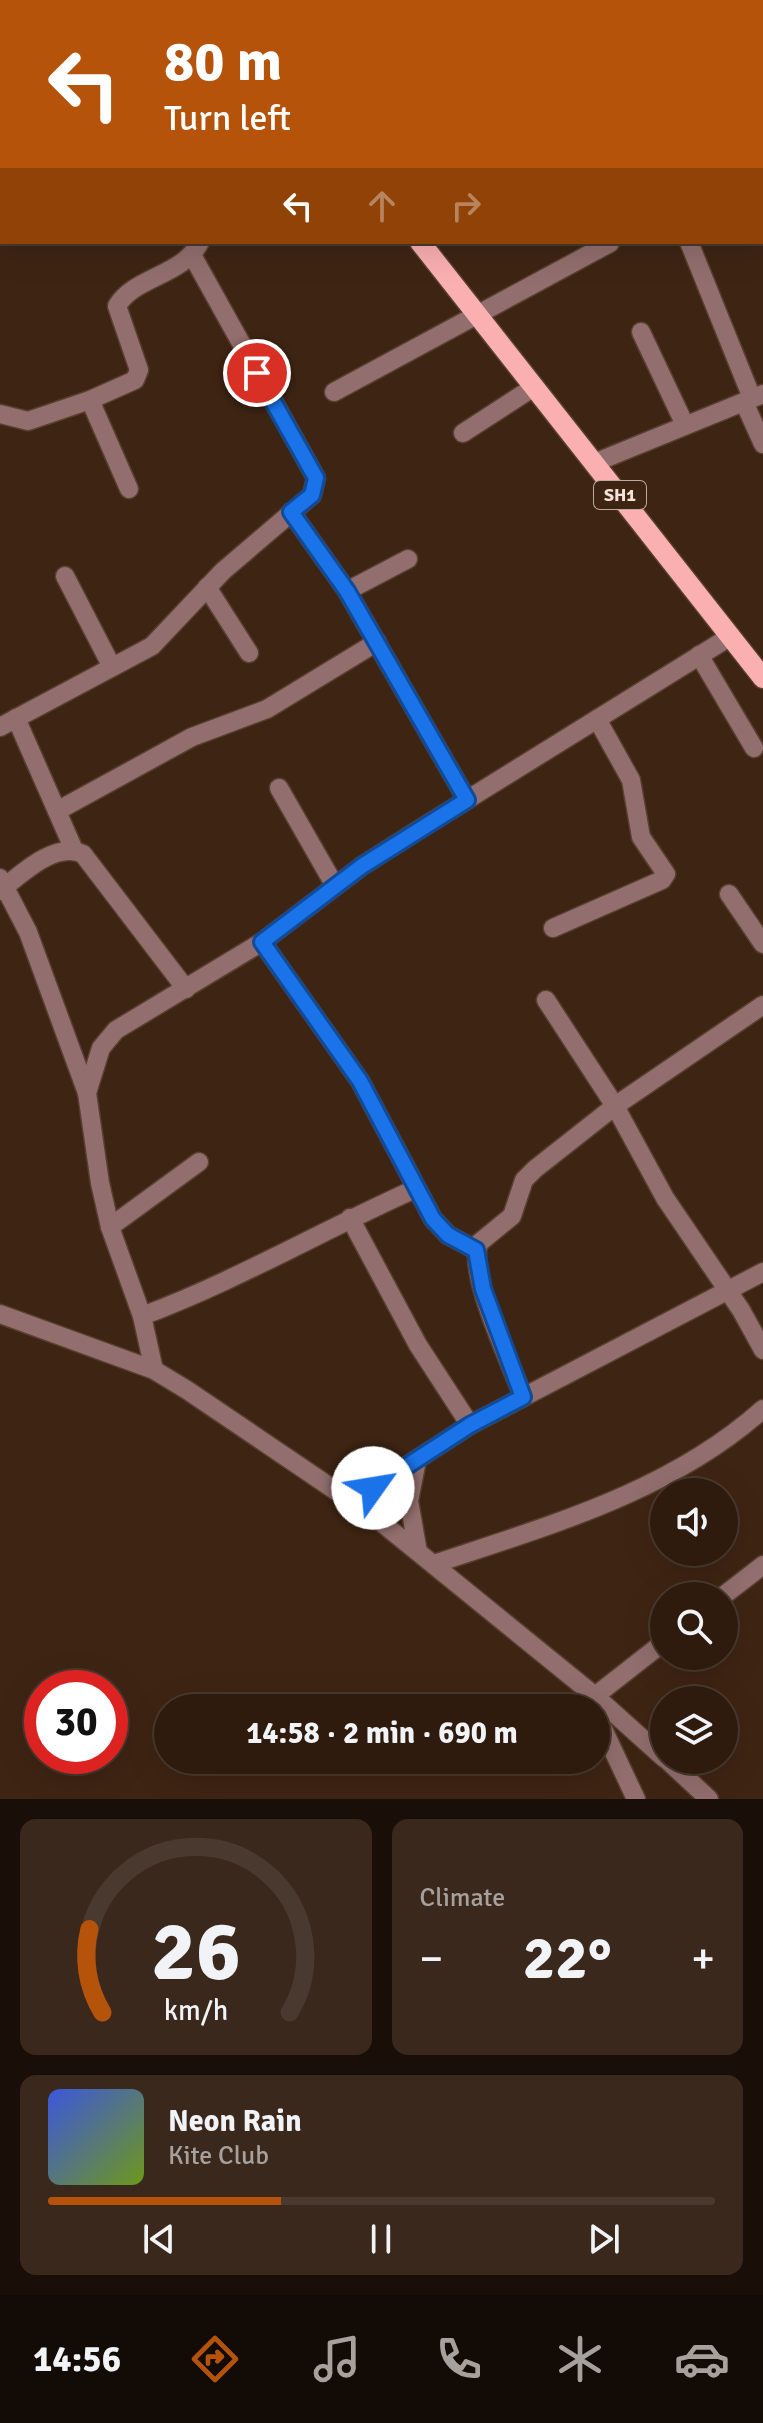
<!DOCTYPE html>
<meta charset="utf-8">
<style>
body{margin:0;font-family:Signika,sans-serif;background:#3a281c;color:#f1f3f6;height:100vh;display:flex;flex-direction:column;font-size:30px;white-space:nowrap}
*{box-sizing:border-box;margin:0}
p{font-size:26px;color:#a7a19e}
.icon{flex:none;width:44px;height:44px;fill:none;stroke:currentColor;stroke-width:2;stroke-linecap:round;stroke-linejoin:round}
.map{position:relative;height:1799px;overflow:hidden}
.sheet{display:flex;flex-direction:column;gap:20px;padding:20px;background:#190f08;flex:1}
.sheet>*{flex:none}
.guide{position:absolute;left:0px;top:0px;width:764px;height:244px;box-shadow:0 8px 32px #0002,0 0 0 2px #49392e;background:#b45309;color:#fff;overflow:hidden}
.controls{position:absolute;left:650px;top:1478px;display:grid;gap:16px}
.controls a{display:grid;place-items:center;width:88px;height:88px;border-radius:50%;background:#2e1b0e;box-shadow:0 8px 32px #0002,0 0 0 2px #49392e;font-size:40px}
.speed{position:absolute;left:24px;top:1670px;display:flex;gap:16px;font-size:40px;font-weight:700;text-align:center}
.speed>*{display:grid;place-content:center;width:104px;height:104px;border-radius:50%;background:#2e1b0e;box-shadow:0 8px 32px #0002,0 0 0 2px #49392e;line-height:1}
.speed .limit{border:12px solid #d22;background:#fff;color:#111}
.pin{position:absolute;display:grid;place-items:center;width:68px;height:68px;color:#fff;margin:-34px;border:4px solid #fff;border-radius:50%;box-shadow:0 2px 8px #0007}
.me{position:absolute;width:88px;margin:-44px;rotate:58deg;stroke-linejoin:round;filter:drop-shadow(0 0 6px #0008)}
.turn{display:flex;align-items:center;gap:28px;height:168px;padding:0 32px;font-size:36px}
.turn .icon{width:104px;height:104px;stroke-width:2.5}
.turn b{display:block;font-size:56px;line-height:68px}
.lanes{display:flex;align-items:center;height:76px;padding:0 32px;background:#0003;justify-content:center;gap:40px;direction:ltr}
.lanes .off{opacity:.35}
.big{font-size:60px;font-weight:700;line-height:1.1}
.sheet .widget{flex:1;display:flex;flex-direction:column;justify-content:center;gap:12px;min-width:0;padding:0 28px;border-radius:16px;background:#3a281c}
.sheet .dial{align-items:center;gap:0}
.dial svg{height:208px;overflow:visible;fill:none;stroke:#49392e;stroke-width:7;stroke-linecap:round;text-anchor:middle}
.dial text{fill:#f1f3f6;stroke:none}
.song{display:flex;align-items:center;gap:24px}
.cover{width:96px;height:96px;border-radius:12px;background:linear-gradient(135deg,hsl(230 70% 55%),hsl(80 70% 35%))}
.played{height:8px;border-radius:4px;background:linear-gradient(90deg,#b45309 35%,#49392e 35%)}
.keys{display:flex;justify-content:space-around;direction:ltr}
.heat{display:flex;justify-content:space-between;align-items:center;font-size:44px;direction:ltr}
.sheet .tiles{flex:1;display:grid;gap:20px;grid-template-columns:1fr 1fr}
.widget:last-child{grid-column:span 2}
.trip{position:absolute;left:154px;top:1694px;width:456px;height:80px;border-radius:40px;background:#2e1b0e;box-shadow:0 8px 32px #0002,0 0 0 2px #49392e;font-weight:700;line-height:80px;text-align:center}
.tabs{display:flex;height:128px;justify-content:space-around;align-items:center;background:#120b06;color:#a7a19e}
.tabs .icon{width:56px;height:56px}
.tabs .selected{color:#b45309}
.tabs b{font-size:36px;color:#f1f3f6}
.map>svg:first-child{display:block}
</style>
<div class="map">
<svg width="763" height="1799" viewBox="0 0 763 1799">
<rect width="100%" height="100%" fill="#3e2413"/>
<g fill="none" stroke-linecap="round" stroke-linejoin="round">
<g stroke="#583f2f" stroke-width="21">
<g id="minor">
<path d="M 0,108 L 2,108"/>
<path d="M 0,216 L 2,221"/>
<path d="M 689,242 L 752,398"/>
<path d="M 641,332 L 685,425"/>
<path d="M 334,392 L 610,243"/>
<path d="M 90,400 L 129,489"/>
<path d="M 744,402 L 763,444"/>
<path d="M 0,414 L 28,421 L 90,400 L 135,380 L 139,370 L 117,306 C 135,276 183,276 200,242"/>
<path d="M 463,433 L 534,387"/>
<path d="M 594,463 L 763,394"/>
<path d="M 291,512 L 347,591"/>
<path d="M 408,559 L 347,591 L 467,800"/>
<path d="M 65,576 L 112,667"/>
<path d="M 207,587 L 249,653"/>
<path d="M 699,655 L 754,748"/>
<path d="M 16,718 L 74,850"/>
<path d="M 0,727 L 152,646 L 223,571 L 312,495 L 316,478 L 192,255"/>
<path d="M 279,788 L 335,886"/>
<path d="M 57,811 L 192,737 L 267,709 L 377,642"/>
<path d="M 0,878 L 28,932 L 87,1093"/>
<path d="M 0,891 C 21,874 55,841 83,854 L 186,989"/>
<path d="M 729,894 L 763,944"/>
<path d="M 553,928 L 662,880 L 666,874 L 641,837 L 631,780 L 597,719"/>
<path d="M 262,942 L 360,1081 L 433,1219 L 448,1235 L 476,1250"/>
<path d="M 546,1000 L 615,1106 L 665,1198 L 741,1310 L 763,1350"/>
<path d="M 350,1218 L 418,1345 L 470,1425"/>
<path d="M 110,1227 L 199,1162"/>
<path d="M 0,1314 L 154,1370 L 187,1390 L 376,1518 L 595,1696 L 664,1758"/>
<path d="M 142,1316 C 236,1281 323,1230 415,1189"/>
<path d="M 154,1370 L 142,1316 L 110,1227 L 100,1183 L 87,1093 L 101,1048 L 116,1030 L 262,942 L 362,866 L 412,834 L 731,636"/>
<path d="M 523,1397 C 511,1363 467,1274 479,1243 L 512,1216 L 524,1180 L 535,1169 L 615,1106 L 763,1005"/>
<path d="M 417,1460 L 409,1501 L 418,1552"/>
<path d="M 351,1502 L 470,1425 L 763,1272"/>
<path d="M 434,1564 C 550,1525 670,1492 763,1409"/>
<path d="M 723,1596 L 763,1565"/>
<path d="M 595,1696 L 664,1642"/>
<path d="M 596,1714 L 636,1799"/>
<path d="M 667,1760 L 709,1799"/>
</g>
</g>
<g stroke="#583f2f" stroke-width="23">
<g id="major">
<path d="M 230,0 L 232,2"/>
<path d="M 420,242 L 763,678"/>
</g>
</g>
<use href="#minor" stroke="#926e6e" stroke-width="18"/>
<use href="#major" stroke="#faafb1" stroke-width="20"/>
<g stroke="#d5c1b5" stroke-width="7">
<g id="rail">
<path d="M 570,0 L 576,2"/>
<path d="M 602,0 L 609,2"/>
<path d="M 762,63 L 763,63"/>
</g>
</g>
<use href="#rail" stroke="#3e2413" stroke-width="4" stroke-dasharray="12" stroke-linecap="butt"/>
</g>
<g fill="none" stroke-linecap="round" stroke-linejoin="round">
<g stroke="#114b97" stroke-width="20">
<path id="route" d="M 257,373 L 316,478 L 312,495 L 291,512 L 347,591 L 467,800 L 362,866 L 262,942 L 360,1081 L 433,1219 L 448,1235 L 476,1250 L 483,1289 L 523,1397 L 470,1425 L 373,1488"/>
</g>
<use href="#route" stroke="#1a73e8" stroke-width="14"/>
</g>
<g text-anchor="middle" stroke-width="8" stroke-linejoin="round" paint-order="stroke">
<rect fill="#3e2413" stroke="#beaa9d" stroke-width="2" x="594" y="481" width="52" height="28" rx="6"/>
<g font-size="18" font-weight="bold" fill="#f5e3d8">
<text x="620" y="501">SH1</text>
</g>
</g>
</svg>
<div class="controls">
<a><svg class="icon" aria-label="sound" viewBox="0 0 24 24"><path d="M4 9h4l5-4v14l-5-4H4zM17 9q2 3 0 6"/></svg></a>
<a><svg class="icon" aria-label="search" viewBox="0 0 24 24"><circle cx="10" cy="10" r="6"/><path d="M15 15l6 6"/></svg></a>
<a><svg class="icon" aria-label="layers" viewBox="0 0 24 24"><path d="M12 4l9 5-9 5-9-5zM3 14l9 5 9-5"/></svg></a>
</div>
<div class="speed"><div class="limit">30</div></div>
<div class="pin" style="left:257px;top:373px;background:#d93025"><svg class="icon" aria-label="arrive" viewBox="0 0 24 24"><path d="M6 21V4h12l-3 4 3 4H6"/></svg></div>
<svg class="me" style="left:373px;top:1488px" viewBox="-20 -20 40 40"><circle r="19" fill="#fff"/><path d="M0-13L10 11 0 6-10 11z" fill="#1a73e8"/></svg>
<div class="trip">14:58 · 2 min · 690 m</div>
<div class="guide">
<div class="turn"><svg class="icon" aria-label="left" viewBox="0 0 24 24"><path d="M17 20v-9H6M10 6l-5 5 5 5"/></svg><div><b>80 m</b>Turn left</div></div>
<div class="lanes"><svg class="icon" aria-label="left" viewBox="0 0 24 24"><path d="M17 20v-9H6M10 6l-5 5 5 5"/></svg><svg class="icon off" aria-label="ahead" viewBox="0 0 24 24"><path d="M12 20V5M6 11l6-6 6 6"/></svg><svg class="icon off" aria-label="right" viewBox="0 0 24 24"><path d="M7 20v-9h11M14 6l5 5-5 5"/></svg></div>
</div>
</div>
<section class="sheet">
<div class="tiles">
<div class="widget dial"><svg viewBox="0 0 100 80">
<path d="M14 69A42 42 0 1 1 86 69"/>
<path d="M14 69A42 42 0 0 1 9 37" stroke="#b45309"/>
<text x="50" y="56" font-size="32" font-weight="700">26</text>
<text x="50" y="72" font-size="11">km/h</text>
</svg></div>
<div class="widget"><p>Climate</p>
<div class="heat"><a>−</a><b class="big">22°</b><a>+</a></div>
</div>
<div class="widget">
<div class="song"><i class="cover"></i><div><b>Neon Rain</b><p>Kite Club</p></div></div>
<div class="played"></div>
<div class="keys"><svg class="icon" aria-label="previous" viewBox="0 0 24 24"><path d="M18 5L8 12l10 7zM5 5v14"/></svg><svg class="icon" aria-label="pause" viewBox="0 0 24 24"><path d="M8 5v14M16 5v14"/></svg><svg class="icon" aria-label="next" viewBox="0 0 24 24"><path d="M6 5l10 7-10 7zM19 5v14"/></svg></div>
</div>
</div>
</section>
<nav class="tabs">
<b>14:56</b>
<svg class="icon selected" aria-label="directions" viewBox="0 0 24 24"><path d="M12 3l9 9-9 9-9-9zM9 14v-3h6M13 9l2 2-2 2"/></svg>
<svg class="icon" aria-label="music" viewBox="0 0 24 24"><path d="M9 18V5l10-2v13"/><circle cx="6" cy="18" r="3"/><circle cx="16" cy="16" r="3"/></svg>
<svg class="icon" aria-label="phone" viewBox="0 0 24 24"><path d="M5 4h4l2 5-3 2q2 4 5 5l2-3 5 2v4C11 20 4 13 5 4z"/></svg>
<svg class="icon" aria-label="climate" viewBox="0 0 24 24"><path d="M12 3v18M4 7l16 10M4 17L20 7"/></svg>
<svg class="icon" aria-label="car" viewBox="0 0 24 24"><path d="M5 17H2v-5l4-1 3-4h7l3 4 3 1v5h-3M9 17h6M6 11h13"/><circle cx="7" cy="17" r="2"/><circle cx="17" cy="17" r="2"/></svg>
</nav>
